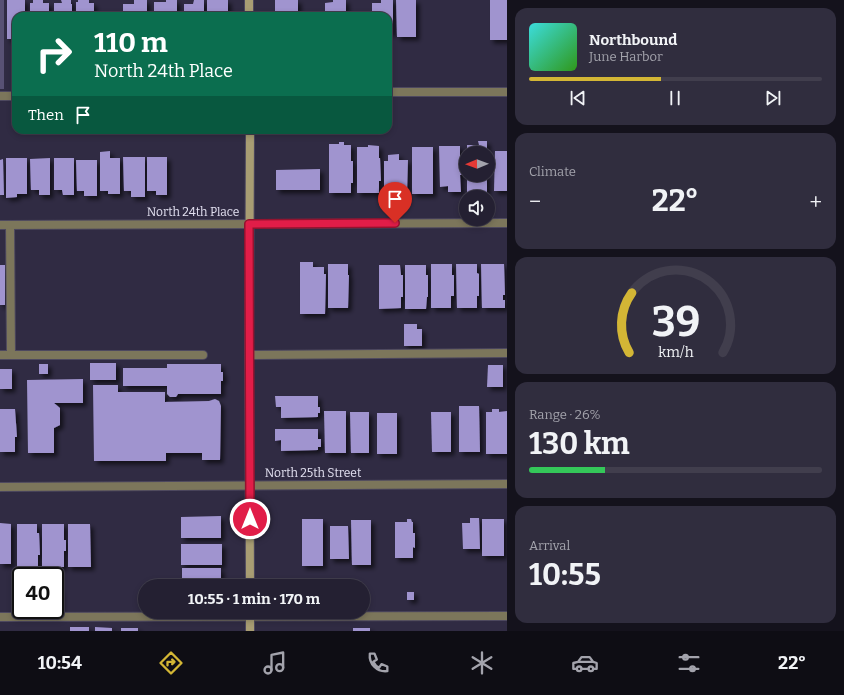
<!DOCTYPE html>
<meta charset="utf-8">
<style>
body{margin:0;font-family:Bitter,serif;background:#302d3e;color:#f1f3f6;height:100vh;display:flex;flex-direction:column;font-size:15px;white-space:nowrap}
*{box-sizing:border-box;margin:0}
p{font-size:13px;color:#a3a3ac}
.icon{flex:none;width:22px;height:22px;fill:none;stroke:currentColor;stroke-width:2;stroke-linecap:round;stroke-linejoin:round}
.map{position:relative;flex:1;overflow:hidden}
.drawer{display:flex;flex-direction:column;gap:8px;padding:8px;background:#14121c;width:337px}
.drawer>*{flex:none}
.banner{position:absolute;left:12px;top:12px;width:380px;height:122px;border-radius:12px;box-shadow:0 2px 6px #0003,0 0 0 1px #413e4d;background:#0b6e4f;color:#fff;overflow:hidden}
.needle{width:26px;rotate:269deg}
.tools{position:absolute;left:459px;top:146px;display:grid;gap:8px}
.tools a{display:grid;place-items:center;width:36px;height:36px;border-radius:50%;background:#242032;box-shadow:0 2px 6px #0003,0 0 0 1px #413e4d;font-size:20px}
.speed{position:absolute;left:12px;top:567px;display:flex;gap:8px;font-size:20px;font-weight:700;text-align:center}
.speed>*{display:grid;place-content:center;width:52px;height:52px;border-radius:50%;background:#242032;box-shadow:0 2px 6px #0003,0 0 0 1px #413e4d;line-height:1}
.speed .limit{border:2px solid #111;border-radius:6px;background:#fff;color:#111}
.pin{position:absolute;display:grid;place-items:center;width:34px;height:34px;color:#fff;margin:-41px -17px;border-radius:50% 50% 50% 0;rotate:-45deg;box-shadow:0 0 4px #0007}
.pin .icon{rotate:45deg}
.me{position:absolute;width:44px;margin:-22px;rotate:0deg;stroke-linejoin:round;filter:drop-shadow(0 0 3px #0008)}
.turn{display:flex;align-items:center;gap:14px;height:84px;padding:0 16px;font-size:18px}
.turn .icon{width:52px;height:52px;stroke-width:2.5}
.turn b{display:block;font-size:28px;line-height:34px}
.then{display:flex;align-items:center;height:38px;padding:0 16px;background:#0003;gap:8px;font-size:15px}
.big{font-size:30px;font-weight:700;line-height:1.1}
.drawer .tile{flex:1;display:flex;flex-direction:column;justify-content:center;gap:6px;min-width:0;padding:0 14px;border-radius:12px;background:#302d3e}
.drawer .dial{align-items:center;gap:0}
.dial svg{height:104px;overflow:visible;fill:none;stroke:#413e4d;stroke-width:7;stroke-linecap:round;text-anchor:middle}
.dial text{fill:#f1f3f6;stroke:none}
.song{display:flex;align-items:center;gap:12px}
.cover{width:48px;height:48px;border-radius:6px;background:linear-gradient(135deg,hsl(180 70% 55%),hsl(110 70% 35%))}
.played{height:4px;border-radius:2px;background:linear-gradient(90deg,#d3b635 45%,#413e4d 45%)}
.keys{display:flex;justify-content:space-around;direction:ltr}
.heat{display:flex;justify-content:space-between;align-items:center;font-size:22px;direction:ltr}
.charge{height:6px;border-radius:3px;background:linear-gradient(90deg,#34c759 26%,#413e4d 0)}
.trip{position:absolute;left:138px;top:579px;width:232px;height:40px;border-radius:20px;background:#242032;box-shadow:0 2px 6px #0003,0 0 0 1px #413e4d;font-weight:700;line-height:40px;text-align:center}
.menu{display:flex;height:64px;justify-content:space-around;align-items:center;background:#0e0d14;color:#a3a3ac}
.menu .icon{width:28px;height:28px}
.menu .on{color:#d3b635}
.menu b{font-size:18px;color:#f1f3f6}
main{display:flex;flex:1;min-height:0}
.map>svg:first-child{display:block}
</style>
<main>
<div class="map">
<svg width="507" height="631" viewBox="0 0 507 631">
<defs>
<filter id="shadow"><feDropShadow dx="3.5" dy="3.5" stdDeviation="2" flood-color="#0009"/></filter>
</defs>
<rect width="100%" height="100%" fill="#302b43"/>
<rect fill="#585174" x="0" y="0" width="4" height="89"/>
<g fill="#a094cf" filter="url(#shadow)">
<path d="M 7,0 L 25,0 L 25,16 L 16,16 L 16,39 L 7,39 Z"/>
<path d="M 33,0 L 43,0 L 43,3 L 49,3 L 49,16 L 30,16 L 30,3 L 33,3 Z"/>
<path d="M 61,0 L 71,0 L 71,4 L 72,4 L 72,16 L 54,16 L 54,3 L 62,3 Z"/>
<path d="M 78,0 L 89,0 L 89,3 L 94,3 L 94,16 L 76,16 L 76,2 L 78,2 Z"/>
<path d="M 134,0 L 147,0 L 147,16 L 123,16 L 123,4 L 134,4 Z"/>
<path d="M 166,0 L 177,0 L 177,16 L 154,16 L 154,2 L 166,2 Z"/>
<path d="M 194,0 L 204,0 L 204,16 L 184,16 L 184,4 L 193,4 Z"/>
<rect x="207" y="0" width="21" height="16"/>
<rect x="275" y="0" width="23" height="16"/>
<path d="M 333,0 L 346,0 L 346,16 L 325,16 L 325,3 L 333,2 Z"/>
<path d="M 381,0 L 393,0 L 393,33 L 388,33 L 388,16 L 372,16 L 372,3 L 381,3 Z"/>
<path d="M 396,0 L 416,0 L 416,37 L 397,37 Z"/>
<rect x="490" y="0" width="17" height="40"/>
<path d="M 478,141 L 487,141 L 487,153 L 467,153 L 467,145 L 479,145 Z"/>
<path d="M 339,142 L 344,142 L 344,145 L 351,145 L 351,161 L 353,161 L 353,183 L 351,183 L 351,193 L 329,193 L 329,144 L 339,144 Z"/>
<path d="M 368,145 L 379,146 L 379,158 L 380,158 L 381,181 L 379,181 L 379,193 L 357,193 L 357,147 L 368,147 Z"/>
<path d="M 439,146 L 460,146 L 460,163 L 462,163 L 462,175 L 460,175 L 461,192 L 448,192 L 448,186 L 440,187 Z"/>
<rect x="412" y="147" width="21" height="47"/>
<path d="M 110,151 L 110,158 L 120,158 L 120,194 L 108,194 L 108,191 L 100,191 L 100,152 Z"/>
<path d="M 495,151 L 507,151 L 507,191 L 494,191 Z"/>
<path d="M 399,154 L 399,160 L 408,160 L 407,193 L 384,193 L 384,161 L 388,161 L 388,155 Z"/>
<path d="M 123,157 L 145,157 L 145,197 L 131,197 L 131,191 L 124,191 Z"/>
<path d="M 147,157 L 167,157 L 167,195 L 156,195 L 156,191 L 147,191 Z"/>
<path d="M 6,158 L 27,158 L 27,194 L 17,194 L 17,197 L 6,198 Z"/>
<path d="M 50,158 L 50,195 L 39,195 L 39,190 L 31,190 L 30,159 Z"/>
<path d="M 54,158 L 74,158 L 74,195 L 63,195 L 62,190 L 54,190 Z"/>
<path d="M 3,159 L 4,195 L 0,195 L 0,160 Z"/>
<path d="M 76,160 L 97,160 L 97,196 L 84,196 L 84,191 L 77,191 Z"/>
<path d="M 320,169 L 320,190 L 276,190 L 276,170 Z"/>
<rect x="467" y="175" width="20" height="17"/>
<path d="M 300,262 L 313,262 L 313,267 L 324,267 L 324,274 L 326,274 L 325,314 L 300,314 Z"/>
<path d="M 328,264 L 348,264 L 348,275 L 349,275 L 348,308 L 328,308 Z"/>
<path d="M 431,264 L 452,264 L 452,275 L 454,275 L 454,296 L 451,296 L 451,308 L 431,308 Z"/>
<path d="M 456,264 L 477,264 L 477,273 L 479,274 L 479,296 L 477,296 L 477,308 L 457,308 Z"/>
<path d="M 481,264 L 504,264 L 505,295 L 503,295 L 503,300 L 505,300 L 505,308 L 482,308 Z"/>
<rect x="0" y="265" width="5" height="40"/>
<path d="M 379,265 L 400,265 L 401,275 L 403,275 L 403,297 L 401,297 L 401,308 L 379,309 Z"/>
<path d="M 405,265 L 426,265 L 426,275 L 428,275 L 428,297 L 427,297 L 426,309 L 405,309 Z"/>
<path d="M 404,324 L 417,324 L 417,329 L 422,329 L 422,346 L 404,346 Z"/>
<rect x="90" y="363" width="26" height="17"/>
<rect x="39" y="364" width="9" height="10"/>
<path d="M 167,364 L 221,364 L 221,372 L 223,372 L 223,381 L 221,381 L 221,394 L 178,394 L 176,397 L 170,397 L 167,394 L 167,386 L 123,386 L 123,368 L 167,368 Z"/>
<path d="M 488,365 L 503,365 L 503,387 L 487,387 Z"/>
<rect x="0" y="369" width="12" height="20"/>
<path d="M 83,379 L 83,403 L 54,403 L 60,408 L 60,425 L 54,428 L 54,453 L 28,453 L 27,380 Z"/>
<path d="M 93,385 L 118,385 L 118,392 L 165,392 L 165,402 L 209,401 L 215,399 L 219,401 L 221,406 L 220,460 L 202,460 L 202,453 L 166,453 L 166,461 L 94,461 Z"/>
<path d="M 275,396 L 318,396 L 318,407 L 320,407 L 320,413 L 318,413 L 318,417 L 281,418 L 281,407 L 276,407 Z"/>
<path d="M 459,406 L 479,406 L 480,452 L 459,452 Z"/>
<path d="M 0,409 L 15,409 L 17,437 L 15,437 L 15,452 L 0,452 Z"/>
<path d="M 492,409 L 499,409 L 499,412 L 507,411 L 507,454 L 486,454 L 486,412 L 492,412 Z"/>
<path d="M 324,411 L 346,411 L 346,453 L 325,453 Z"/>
<path d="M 350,412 L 369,412 L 369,453 L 351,453 Z"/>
<path d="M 431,412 L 451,412 L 451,452 L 432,452 Z"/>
<rect x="377" y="413" width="20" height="41"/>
<path d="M 275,429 L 318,429 L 318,439 L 321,439 L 321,447 L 318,447 L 318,450 L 281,451 L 281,440 L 275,441 Z"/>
<path d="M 221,516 L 221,538 L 181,538 L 181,517 Z"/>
<path d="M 470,518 L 479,518 L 480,549 L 463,549 L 462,523 L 470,523 Z"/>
<rect x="302" y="519" width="21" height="47"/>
<path d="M 407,519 L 411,519 L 412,522 L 413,522 L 413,533 L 415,533 L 415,548 L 413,547 L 413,558 L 395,558 L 395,522 L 407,522 Z"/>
<rect x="482" y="519" width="22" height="37"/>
<path d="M 351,520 L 371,520 L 371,565 L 352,565 Z"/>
<path d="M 0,523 L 11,524 L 11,564 L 0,564 Z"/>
<path d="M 17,524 L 37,524 L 37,533 L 39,533 L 40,555 L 38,555 L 38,568 L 17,568 Z"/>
<path d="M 42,524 L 64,524 L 64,540 L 66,540 L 66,551 L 64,551 L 64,567 L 42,567 Z"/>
<path d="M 68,524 L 90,524 L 91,567 L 68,567 Z"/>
<path d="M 330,526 L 348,526 L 349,559 L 330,559 Z"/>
<rect x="181" y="544" width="41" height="21"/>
<rect x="182" y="568" width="39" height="18"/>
<rect x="55" y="589" width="5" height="19"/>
<rect x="16" y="590" width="5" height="19"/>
<rect x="407" y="592" width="7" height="8"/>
<rect x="70" y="627" width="19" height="4"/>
<path d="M 95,627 L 112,628 L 112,631 L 95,631 Z"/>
<rect x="121" y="628" width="17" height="3"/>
<rect x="353" y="628" width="17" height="3"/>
</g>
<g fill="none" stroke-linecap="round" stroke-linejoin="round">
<g stroke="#4d485f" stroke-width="10">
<g id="lane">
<path d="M 388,92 L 507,92"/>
<path d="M 0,96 L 16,96"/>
<path d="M 0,355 L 11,355 L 10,225"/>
<path d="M 11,355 L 203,355"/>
<path d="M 249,355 L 507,353"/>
<path d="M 0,617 L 507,616"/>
</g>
</g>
<g stroke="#4d485f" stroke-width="10">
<g id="street">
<path d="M 0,225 L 507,223"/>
<path d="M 0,487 L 507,484"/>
</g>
</g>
<g stroke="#4d485f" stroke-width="10">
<g id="secondary">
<path d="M 249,0 L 249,16"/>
<path d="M 250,130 L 249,355 L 250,586"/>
<path d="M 250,631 L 250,612"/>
</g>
</g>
<use href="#lane" stroke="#7c765b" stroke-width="8"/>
<use href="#street" stroke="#7c765b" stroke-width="8"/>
<use href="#secondary" stroke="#a89d73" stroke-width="8"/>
</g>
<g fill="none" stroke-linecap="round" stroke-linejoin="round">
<g stroke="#92132f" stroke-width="10">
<path id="route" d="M 250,519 L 249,224 L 395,223"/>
</g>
<use href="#route" stroke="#e11d48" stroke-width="7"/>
</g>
<g text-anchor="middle" stroke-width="4" stroke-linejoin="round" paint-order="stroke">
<g font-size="12" fill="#e3e1f1" stroke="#302b43">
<text x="193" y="216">North 24th Place</text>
<text x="313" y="477">North 25th Street</text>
</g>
</g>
</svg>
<div class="tools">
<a><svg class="needle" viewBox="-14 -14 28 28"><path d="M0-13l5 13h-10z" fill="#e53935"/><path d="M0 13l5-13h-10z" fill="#a3a3ac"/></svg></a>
<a><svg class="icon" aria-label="sound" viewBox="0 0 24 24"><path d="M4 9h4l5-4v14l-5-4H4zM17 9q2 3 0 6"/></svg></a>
</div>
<div class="speed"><div class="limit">40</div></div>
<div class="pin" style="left:395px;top:223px;background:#d93025"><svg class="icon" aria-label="arrive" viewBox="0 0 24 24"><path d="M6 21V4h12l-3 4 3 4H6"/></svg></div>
<svg class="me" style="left:250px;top:519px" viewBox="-20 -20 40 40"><circle r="17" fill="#e11d48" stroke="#fff" stroke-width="3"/><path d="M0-11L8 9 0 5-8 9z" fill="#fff"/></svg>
<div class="trip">10:55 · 1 min · 170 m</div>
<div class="banner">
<div class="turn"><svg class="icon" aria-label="right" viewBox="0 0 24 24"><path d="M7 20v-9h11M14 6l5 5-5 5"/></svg><div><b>110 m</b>North 24th Place</div></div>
<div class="then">Then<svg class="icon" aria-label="arrive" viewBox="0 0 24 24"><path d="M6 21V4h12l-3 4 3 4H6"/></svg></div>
</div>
</div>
<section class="drawer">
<div class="tile">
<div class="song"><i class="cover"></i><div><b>Northbound</b><p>June Harbor</p></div></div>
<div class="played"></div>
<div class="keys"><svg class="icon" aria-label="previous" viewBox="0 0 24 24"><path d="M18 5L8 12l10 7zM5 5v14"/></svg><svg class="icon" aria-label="pause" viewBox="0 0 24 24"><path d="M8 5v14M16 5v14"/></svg><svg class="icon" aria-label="next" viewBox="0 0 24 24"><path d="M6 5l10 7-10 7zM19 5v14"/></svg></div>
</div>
<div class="tile"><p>Climate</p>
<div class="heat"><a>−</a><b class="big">22°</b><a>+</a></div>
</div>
<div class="tile dial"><svg viewBox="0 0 100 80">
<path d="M14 69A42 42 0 1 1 86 69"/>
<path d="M14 69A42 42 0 0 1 16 23" stroke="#d3b635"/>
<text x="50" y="56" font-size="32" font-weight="700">39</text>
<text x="50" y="72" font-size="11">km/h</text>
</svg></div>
<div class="tile"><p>Range · 26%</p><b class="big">130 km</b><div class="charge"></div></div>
<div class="tile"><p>Arrival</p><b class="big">10:55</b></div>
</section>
</main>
<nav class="menu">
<b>10:54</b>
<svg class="icon on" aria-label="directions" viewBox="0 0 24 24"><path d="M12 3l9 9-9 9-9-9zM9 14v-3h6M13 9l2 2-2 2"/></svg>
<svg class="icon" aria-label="music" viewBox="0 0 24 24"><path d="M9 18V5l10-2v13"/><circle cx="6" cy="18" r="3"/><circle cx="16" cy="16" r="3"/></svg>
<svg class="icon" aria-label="phone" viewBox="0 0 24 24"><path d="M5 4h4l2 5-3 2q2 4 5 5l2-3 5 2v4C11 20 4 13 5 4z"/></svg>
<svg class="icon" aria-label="climate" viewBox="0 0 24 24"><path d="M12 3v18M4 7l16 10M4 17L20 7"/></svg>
<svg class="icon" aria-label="car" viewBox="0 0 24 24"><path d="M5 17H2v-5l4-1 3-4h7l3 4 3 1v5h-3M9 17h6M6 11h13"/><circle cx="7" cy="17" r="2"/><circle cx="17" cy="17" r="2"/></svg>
<svg class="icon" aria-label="filters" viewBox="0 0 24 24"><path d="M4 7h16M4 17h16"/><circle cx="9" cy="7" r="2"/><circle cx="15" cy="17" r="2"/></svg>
<b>22°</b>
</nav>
